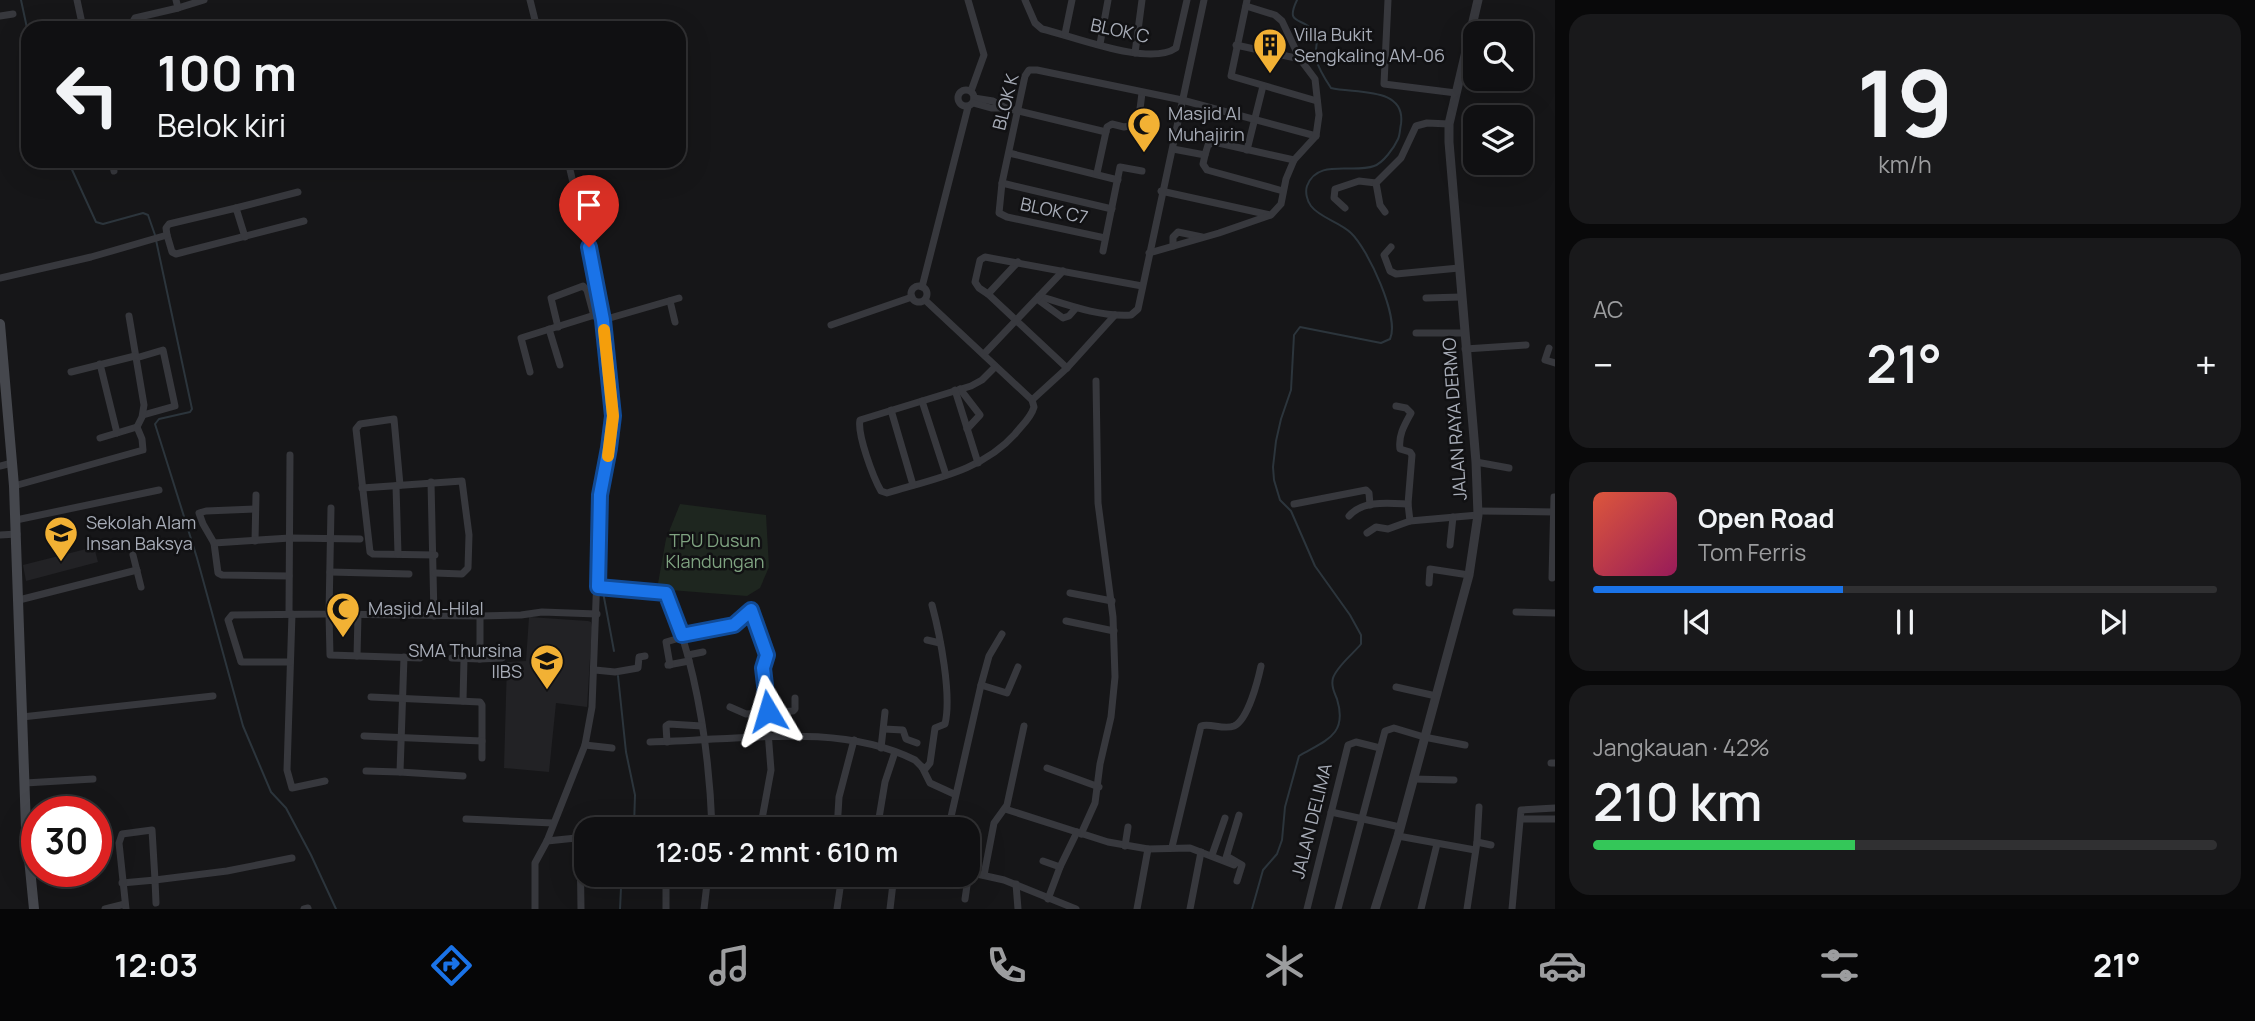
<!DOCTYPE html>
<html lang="id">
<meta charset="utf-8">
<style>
body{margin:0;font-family:Manrope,sans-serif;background:#19191b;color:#f1f3f6;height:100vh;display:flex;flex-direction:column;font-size:26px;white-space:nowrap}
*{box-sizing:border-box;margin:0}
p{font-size:23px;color:#9c9d9f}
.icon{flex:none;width:38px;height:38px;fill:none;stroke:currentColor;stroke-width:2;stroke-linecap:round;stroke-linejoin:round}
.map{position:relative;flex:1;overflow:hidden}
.sheet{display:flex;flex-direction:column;gap:14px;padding:14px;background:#09090a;width:700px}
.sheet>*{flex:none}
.banner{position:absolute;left:21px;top:21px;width:665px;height:147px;border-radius:21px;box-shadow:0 7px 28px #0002,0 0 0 2px #303032;background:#101012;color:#f1f3f6;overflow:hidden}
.controls{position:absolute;left:1463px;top:21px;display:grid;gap:14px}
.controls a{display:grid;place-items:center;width:70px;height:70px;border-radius:14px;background:#101012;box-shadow:0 7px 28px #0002,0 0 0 2px #303032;font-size:35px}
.speed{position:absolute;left:21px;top:796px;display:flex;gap:14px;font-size:35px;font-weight:700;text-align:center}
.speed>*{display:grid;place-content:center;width:91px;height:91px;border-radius:50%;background:#101012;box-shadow:0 7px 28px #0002,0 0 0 2px #303032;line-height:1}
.speed .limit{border:10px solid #d22;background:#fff;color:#111}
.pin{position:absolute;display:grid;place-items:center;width:60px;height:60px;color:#fff;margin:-72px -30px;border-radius:50% 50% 50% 0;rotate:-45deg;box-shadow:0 0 7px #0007}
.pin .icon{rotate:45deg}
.me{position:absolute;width:77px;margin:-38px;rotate:353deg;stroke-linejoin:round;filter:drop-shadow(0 0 5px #0008)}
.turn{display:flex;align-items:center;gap:24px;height:147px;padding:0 21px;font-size:32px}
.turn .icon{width:91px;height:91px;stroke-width:2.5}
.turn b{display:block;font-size:49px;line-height:60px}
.big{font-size:52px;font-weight:600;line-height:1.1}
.sheet .card{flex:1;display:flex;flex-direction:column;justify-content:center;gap:10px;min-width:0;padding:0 24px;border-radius:21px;background:#19191b}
.sheet .dial{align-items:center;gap:0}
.dial b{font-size:91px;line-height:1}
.song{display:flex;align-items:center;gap:21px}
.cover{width:84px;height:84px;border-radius:10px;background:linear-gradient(135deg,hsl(10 70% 55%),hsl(330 70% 35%))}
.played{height:7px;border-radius:4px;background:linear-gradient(90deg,#1a73e8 40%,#303032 40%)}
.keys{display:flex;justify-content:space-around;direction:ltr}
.heat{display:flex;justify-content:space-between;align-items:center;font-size:38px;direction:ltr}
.charge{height:10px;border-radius:5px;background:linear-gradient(90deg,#34c759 42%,#303032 0)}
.trip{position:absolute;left:574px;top:817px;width:406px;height:70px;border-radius:21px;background:#101012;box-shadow:0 7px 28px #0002,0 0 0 2px #303032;font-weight:600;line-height:70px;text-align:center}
.dock{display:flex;height:112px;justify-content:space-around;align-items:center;background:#060607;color:#9c9d9f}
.dock .icon{width:49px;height:49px}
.dock .current{color:#1a73e8}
.dock b{font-size:32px;color:#f1f3f6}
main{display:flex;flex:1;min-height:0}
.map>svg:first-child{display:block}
</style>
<main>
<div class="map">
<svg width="1555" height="909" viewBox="0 0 1555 909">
<rect width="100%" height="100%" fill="#161618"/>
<g fill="#222225">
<path d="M 94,547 L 98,562 L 26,581 L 23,565 Z"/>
<path d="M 529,617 L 588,621 L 591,622 L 592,627 L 587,707 L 556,703 L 549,772 L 504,768 L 507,662 L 526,661 Z"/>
</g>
<path fill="#1e261f" d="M 680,504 L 766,515 L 769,567 L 760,588 L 747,596 L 657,589 L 666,539 Z"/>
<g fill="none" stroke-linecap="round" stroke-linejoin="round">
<g stroke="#2c353c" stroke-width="2">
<path d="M 21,0 L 27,28 L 28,55"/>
<path d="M 68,161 L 96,222 L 103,224 L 143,213 L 148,215 L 155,235"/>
<path d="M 156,240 L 192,409 L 190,412 L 159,419 L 155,424 L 197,558 L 243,726 L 271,792 L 286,808 L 311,855 L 336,909"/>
<path d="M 603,592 L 614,651"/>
<path d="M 618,676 L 626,752 L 635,795 L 634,826"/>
<path d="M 617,875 L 621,888 L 620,909"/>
<path d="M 1252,909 L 1263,870 L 1277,854 L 1282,840 L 1285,807 L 1299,756 C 1326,740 1348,735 1337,699 C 1334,692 1331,685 1333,678 C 1337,666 1353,654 1361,644 L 1361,635 L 1350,615 L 1315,566 L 1291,511 L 1280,500 L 1274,480 L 1273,467 L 1276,441 L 1281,419 L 1291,390 L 1294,335 L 1300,327 L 1381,343 L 1390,339 C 1400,318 1368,249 1351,233 C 1340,222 1320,218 1311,206 C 1307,201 1305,192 1307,186 C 1317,158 1353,174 1374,166 C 1383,163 1394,148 1398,139 C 1400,135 1400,128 1401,124 C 1406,86 1355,94 1331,88 C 1325,79 1319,70 1316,59 C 1314,49 1320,42 1314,32 C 1304,16 1284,27 1297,0"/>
</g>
<g stroke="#37383d" stroke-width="7">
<path d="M 77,0 L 83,28"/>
<path d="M 530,0 L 537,28"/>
<path d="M 968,0 L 984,55 L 971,91"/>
<path d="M 1025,0 L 1035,23 L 1042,29 C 1073,36 1149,67 1176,48 L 1187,0"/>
<path d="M 1247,0 L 1231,76 L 1317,101"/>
<path d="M 1388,0 L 1384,84 L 1456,93"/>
<path d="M 178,8 L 204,0"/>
<path d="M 0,16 L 13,14"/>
<path d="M 110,28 L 132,23"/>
<path d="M 133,28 L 132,23 L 135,18 L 178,8 L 176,0"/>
<path d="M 1065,34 L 1072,0"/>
<path d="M 1100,44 L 1108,0"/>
<path d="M 1236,45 L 1300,59"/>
<path d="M 1135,53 L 1142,0"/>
<circle cx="966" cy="98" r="8"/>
<path d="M 974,98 L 993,101 L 1006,108 L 1106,132"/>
<path d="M 973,103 L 991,108 L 1002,108"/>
<path d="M 1173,149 L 1205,155 L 1208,145 L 1214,142 L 1294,160"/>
<path d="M 1247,150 L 1263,86"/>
<path d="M 1009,153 L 1118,180"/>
<path d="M 1205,155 L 1203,164 L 1207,170 L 1283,191"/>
<path d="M 112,161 L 114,171"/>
<path d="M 1097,173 L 1107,127 L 1112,124 L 1124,127 L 1134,125 L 1139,117 L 1142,93"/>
<path d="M 1002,183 L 1112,209"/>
<path d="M 1161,191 L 1270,215"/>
<path d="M 236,208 L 298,192"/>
<path d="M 1345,208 L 1334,198 L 1335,189 L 1359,181 L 1376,183"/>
<path d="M 1385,212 L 1380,205 L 1376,183 L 1401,158 L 1416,126 L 1427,123 L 1449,124"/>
<path d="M 167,235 L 172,252 L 176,254 L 304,221"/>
<path d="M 1105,238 L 1007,217 L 999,213 L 1002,183 L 1025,76 L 1029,70 L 1037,70 L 1182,100 L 1316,136"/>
<path d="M 1173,246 L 1173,237 L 1178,232 L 1202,237"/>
<path d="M 1391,247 L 1384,255 L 1390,271 L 1396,274 L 1459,268"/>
<path d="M 1103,251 L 1120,167 L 1142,171"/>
<path d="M 1149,253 L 1219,233 L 1271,215 L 1281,204 L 1286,179 L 1294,160 L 1316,136 L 1319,115 L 1315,79 L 1300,59 L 1282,21 L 1275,15 L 1246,6"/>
<path d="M 1018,262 L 988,294 L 1067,368"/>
<path d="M 0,278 L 91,257 L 167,235 L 166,228 L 169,224 L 236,208 L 245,237"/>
<circle cx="919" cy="294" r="8"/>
<path d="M 922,287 L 968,107"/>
<path d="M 988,294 L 979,288 L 975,282 L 980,260 L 985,257 L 1142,286"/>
<path d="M 1039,296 C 1068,305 1100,317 1131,315 L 1138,309 L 1204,0"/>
<path d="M 1426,298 L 1461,297"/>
<path d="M 1037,299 L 1063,318 L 1069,316 L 1076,308"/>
<path d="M 925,300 L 1032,400 L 1067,368 L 1115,315"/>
<path d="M 670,301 L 675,322"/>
<path d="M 603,320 L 679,298"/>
<path d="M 831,325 L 912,297"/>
<path d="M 558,327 L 551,298 L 583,286 L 587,290 L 594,316"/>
<path d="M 549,329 L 560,365"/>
<path d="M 1416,333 L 1464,333"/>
<path d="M 1549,348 L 1545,360 L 1555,363"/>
<path d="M 1465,349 L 1526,345"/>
<path d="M 984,354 L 1063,271"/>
<path d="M 136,358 L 163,350 L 175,406 L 143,415"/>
<path d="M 100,364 L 117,433 L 137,427 L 142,417 L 144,405 L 129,316"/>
<path d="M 995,367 L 982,380 L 971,386 L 860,420 C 857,434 873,477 881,491 L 887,493 C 933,479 982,471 1015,434 C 1022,425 1031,418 1034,407 L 1032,400"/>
<path d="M 71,372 L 135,356"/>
<path d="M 530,372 L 521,338 L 601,313"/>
<path d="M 960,389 L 980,415 L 967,429"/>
<path d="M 955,390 L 978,463"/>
<path d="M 922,401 L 946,475"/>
<path d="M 1396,406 L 1406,408 L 1411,413 C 1405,424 1398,435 1400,449 L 1410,452 L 1412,455 L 1408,504 L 1410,521"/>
<path d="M 891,410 L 913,485"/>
<path d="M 100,438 L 117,433"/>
<path d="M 1476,462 L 1509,468"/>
<path d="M 0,466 L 12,463"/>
<path d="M 431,482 L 434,616"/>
<path d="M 400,485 L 394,419 L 360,424 L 356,429 L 370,552 L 373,554 L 435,555"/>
<path d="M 14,486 L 143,450 L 142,439 L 137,427"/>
<path d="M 396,486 L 398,554"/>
<path d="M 362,488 L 462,481 L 469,535 L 468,568 L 462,574 L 435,573"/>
<path d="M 1294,504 L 1366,490 L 1369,493 L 1370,505"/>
<path d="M 255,509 L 206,511 L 199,513 L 203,524 L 214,543 L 218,573 L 222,575 L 289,576"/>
<path d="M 1478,511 L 1555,512"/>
<path d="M 1349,516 C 1363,500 1388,503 1408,504"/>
<path d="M 16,520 L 159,490"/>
<path d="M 1367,533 L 1376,527 L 1388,529 L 1410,521 L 1478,515"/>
<path d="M 0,535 L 17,534"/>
<path d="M 255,541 L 256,495"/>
<path d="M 214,543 L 290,538 L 360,539"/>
<path d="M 1450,545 L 1453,517"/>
<path d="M 133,555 L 141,587"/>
<path d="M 330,572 L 409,574"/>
<path d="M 1552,578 L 1554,497"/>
<path d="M 1429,583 L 1430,569 L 1469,575"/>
<path d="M 598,587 L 660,592 L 666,593 L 669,598 C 697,670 709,749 712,827"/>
<path d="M 1070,593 L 1112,601"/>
<path d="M 19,600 L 137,570"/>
<path d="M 1516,612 L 1555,613"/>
<path d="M 289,614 L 290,455"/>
<path d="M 292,614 L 287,770 L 292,788 L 325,781"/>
<path d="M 1066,621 L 1114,631"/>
<path d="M 682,635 L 734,625 L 751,610 L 767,655 L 763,668 L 771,770 L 760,830"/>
<path d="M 927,640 L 940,643"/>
<path d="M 688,655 L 703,652"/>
<path d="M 357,656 L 358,615"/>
<path d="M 404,657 L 400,772 L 463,776"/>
<path d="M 420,658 L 330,655 L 329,614 L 480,616 L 521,615 L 542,612 L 597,614"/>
<path d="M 452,658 L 480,659 L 480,616"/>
<path d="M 480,659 L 502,658"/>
<path d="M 290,662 L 241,662 L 228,620 L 232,615 L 329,614 L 331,508"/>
<path d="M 668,665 L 689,661"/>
<path d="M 670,665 L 666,642 L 683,637"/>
<path d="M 595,670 L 615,672 L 638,668 L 639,657 L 645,656"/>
<path d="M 981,685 L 1007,693 L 1018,667"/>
<path d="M 1396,687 L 1436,696"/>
<path d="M 463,701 L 464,659"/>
<path d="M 730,707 L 746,714 L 793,711 L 795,709 L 795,698"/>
<path d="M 22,717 L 213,696"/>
<path d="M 884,729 L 903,730 L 906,739 L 917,743"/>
<path d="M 364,736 L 482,741 L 482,705 L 480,702 L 371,697"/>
<path d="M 482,741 L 482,758"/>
<path d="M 650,742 C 735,741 837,721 915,760 L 922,767 L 930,783 L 954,794"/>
<path d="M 667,742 L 666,726 L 669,724 L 702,726"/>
<path d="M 585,745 L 612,748"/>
<path d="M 881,748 L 885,712"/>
<path d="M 1551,763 L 1555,763"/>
<path d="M 922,767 L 926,768 L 930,763 L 935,728 L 945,724 C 952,695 940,635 932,605"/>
<path d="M 1047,768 L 1099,787"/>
<path d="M 366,771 L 400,772"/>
<path d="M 1413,779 L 1454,780"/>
<path d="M 25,783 L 93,779"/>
<path d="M 1005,809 L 1108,842 L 1148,849 L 1190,848 L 1234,865"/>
<path d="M 1331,812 L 1400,827"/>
<path d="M 466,819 L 553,823"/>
<path d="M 1522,819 L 1555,819"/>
<path d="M 626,830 L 665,824 L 737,830"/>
<path d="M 837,830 L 839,797 L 854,740"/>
<path d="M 877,830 L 885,782 L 895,752"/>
<path d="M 948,830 L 981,685 L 989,656 L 1002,634"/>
<path d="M 1081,834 L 1095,803 L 1100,764 L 1111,717 L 1115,677 L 1113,617 L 1098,503 L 1096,381"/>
<path d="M 1398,836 L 1475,850"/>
<path d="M 580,838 L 581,909"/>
<path d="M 547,841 L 586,837"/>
<path d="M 1477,842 L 1491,845"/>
<path d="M 1125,846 L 1128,827"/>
<path d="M 1172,847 L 1201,726 C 1210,723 1224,730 1234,726 C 1248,720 1258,680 1261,666"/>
<path d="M 1212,855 L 1225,818"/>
<path d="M 1230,858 L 1242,865 L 1237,881"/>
<path d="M 1043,861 L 1060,867"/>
<path d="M 1225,861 L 1239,815"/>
<path d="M 968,872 L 1004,880 L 1076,909"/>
<path d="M 666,875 L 666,909"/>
<path d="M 984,875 L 994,823 L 1007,805 L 1024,726"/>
<path d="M 813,882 L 815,875"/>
<path d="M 122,883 L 155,880 L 156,903"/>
<path d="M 1016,884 L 1018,909"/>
<path d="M 965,899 L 969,872"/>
<path d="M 1048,899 L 1060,867 L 1077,832"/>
<path d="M 105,909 L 125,904"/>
<path d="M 126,909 L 119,843 L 122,834 L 152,830 L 155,880 L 227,871 L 292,858"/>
<path d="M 304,909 L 308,908"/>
<path d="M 535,909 L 535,863 L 547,841 L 585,745 L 592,707 L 600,495 L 609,448 L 613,416 L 597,286 L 568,161"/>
<path d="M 704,909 L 708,875"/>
<path d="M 837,909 L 842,875"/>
<path d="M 890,909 L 894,875"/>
<path d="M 1137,909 L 1148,849"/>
<path d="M 1190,909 L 1201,852"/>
<path d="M 1307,909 L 1348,745 L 1356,742 L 1380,748"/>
<path d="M 1338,909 L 1385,731 L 1394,728 L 1424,737 L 1465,745"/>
<path d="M 1421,909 L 1437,844"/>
<path d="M 1467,909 L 1477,842 L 1479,807"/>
<path d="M 1512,909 L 1521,810 L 1555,808"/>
</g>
<path stroke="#37383d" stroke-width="9" d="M 1375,909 L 1398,836 L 1469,575 L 1478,515 L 1476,462 L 1449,142 L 1449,124 L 1478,0"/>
<path stroke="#45474d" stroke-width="10" d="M 0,324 L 14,486 L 26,828 L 34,909"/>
</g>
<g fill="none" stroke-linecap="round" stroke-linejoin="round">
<g stroke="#114b97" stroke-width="18">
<path id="route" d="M 589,247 L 603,320 L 613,416 L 609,448 L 600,495 L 598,587 L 666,593 L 682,635 L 734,625 L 751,610 L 767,655 L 763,668 L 768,711"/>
</g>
<use href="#route" stroke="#1a73e8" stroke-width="12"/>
<path stroke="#f59e0b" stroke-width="12" d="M 604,330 L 613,416 L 608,456"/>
</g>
<defs>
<g id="building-pin" transform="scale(1.75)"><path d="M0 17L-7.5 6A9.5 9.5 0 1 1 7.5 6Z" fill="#f2b134" stroke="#111113"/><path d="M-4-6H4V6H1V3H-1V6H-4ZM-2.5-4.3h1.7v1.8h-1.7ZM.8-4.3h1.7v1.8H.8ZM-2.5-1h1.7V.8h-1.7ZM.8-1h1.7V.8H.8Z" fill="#111"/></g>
<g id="mosque-pin" transform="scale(1.75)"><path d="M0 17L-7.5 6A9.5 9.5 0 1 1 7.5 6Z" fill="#f2b134" stroke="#111113"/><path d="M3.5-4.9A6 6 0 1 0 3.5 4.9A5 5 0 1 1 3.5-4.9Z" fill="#111"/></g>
<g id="school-pin" transform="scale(1.75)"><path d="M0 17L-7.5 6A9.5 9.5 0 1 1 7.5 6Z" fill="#f2b134" stroke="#111113"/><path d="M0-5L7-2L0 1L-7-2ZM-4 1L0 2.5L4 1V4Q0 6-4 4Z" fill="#111"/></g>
</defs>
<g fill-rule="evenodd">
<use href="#building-pin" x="1270" y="45"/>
<use href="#mosque-pin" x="1144" y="124"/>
<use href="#school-pin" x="61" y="533"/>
<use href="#mosque-pin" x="343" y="609"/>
<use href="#school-pin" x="547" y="661"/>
</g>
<g text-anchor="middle" stroke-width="5" stroke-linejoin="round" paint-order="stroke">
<g font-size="18" fill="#a8adb8" stroke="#111113">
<text transform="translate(1120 31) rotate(12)" y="6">BLOK C</text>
<text transform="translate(1006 102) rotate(-76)" y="6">BLOK K</text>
<text transform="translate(1054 211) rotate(12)" y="6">BLOK C7</text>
<text transform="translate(1455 419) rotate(-94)" y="6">JALAN RAYA DERMO</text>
<text transform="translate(1312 821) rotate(-76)" y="6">JALAN DELIMA</text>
</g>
<g font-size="18" fill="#a8adb8" stroke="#111113" text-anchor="start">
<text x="1294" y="41">Villa Bukit<tspan x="1294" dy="21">Sengkaling AM-06</tspan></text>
<text x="1168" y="120">Masjid Al<tspan x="1168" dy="21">Muhajirin</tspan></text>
<text x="86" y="529">Sekolah Alam<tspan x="86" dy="21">Insan Baksya</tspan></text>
<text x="368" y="615">Masjid Al-Hilal</text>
<text x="522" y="657" text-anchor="end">SMA Thursina<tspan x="522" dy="21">IIBS</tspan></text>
</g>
<g font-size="18" fill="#7fa381" stroke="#111113">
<text x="715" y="547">TPU Dusun<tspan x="715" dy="21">Klandungan</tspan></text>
</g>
</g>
</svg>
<div class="controls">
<a><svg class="icon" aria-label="search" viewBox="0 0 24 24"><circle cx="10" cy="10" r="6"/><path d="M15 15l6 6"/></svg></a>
<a><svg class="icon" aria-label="layers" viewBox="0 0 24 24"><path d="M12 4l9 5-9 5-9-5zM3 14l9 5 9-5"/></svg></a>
</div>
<div class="speed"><div class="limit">30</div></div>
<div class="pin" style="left:589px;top:247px;background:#d93025"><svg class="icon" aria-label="arrive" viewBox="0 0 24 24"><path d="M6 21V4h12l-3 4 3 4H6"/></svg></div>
<svg class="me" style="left:768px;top:711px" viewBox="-20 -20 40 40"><path d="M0-17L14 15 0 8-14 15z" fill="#1a73e8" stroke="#fff" stroke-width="4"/></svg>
<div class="trip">12:05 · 2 mnt · 610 m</div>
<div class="banner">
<div class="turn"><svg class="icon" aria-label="left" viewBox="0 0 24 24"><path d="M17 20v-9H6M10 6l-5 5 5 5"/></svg><div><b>100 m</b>Belok kiri</div></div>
</div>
</div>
<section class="sheet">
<div class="card dial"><b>19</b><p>km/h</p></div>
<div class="card"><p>AC</p>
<div class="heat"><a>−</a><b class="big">21°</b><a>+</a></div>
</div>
<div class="card">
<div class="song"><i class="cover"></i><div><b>Open Road</b><p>Tom Ferris</p></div></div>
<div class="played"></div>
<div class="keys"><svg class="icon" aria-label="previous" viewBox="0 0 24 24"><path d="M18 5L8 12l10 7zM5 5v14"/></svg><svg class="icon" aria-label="pause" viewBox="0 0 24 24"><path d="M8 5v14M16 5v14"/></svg><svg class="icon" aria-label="next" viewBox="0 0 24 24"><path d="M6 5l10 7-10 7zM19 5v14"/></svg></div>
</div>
<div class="card"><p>Jangkauan · 42%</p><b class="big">210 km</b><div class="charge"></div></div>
</section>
</main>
<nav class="dock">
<b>12:03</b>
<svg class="icon current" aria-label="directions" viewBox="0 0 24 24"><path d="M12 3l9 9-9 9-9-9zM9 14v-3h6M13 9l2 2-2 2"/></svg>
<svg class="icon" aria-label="music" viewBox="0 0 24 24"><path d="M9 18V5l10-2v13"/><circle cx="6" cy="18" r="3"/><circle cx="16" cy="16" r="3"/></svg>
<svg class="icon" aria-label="phone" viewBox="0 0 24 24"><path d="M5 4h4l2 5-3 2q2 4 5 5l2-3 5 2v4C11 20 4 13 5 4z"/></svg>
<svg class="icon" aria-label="climate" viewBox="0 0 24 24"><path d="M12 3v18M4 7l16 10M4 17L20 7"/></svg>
<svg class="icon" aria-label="car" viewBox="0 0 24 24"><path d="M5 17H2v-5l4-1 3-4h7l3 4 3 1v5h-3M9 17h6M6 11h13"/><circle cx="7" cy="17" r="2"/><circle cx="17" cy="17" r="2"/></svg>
<svg class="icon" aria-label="filters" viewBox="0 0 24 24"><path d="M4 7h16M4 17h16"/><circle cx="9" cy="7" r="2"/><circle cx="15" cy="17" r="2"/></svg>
<b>21°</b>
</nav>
